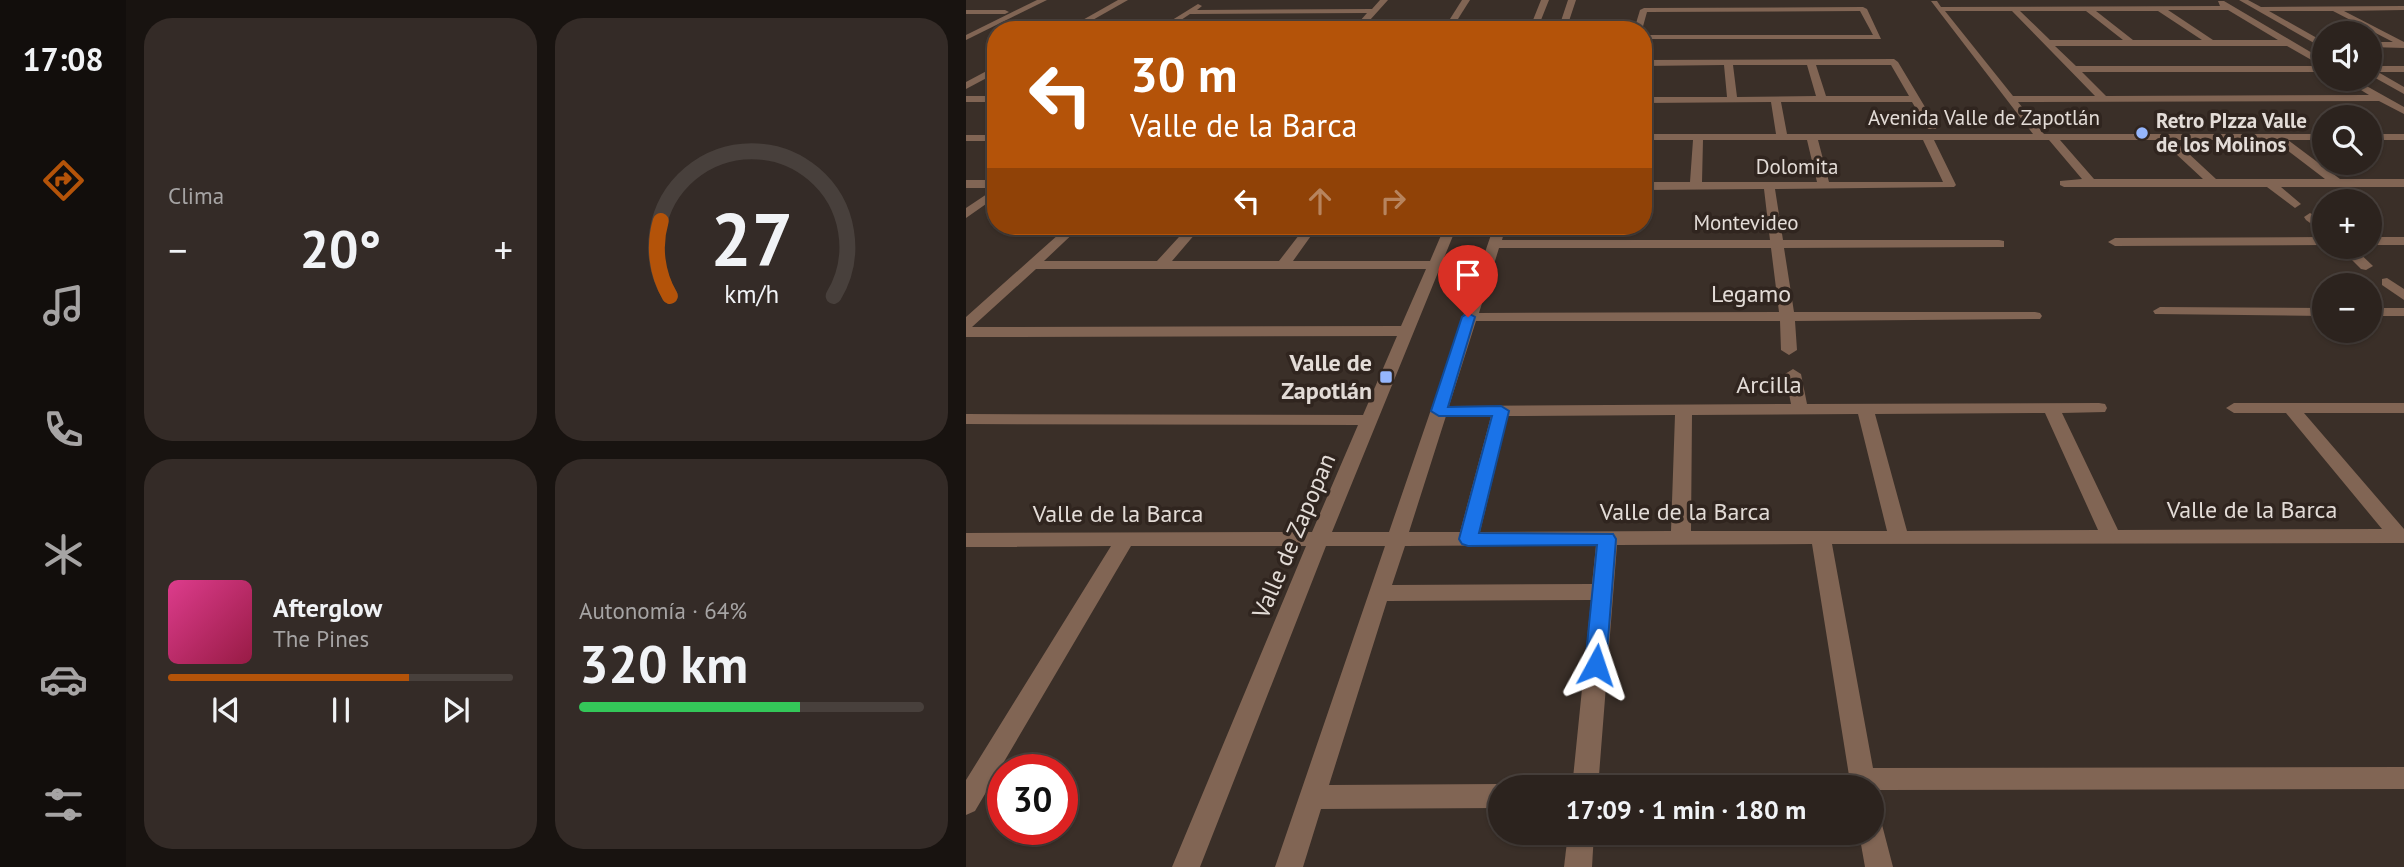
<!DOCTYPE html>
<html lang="es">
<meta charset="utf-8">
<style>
body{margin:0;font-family:"PT Sans",sans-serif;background:#342b27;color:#f1f3f6;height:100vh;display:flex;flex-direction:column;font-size:26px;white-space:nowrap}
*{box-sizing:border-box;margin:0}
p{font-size:23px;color:#a6a4a4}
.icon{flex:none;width:38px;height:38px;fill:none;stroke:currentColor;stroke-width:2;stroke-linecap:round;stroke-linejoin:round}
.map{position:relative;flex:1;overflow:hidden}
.drawer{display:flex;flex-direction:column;gap:18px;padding:18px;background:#181310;width:840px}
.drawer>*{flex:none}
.top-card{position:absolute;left:21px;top:21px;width:665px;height:214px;border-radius:28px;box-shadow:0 2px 5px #0004,0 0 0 2px #48403c;background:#b45309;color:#fff;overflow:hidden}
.tools{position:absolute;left:1346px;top:21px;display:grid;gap:14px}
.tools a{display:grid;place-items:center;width:70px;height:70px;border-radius:50%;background:#2c231e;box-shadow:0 2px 5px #0004,0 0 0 2px #48403c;font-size:35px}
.speed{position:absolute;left:21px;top:754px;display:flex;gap:14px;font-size:35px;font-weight:700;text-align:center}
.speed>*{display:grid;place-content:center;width:91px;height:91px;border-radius:50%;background:#2c231e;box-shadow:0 2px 5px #0004,0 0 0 2px #48403c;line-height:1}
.speed .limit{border:10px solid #d22;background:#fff;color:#111}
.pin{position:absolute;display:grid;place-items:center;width:60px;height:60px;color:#fff;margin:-72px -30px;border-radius:50% 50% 50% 0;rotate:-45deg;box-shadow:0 0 7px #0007}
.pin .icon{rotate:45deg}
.me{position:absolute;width:77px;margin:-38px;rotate:5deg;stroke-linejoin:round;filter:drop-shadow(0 0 5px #0008)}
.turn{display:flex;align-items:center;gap:24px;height:147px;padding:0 28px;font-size:32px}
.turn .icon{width:91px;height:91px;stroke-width:2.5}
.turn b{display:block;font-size:49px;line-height:60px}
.lanes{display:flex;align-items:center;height:66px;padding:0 28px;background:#0003;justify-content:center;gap:35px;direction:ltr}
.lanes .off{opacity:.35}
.big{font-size:52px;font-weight:800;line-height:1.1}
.drawer .tile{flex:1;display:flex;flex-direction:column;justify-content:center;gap:10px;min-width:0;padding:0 24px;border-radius:28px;background:#342b27}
.drawer .dial{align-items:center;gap:0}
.dial svg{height:182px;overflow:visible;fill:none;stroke:#48403c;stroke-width:7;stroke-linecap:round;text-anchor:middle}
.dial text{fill:#f1f3f6;stroke:none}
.song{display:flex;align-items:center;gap:21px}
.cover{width:84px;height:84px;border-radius:10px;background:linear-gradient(135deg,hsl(330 70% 55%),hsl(340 70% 35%))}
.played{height:7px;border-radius:4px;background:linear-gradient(90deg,#b45309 70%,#48403c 70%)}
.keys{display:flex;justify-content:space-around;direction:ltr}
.heat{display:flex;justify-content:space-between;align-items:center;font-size:38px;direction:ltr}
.charge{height:10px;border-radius:5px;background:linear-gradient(90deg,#34c759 64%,#48403c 0)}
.drawer .tiles{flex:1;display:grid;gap:18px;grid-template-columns:repeat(2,1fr)}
.trip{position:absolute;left:522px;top:775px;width:396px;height:70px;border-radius:35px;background:#2c231e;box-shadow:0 2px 5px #0004,0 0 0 2px #48403c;font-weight:800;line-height:70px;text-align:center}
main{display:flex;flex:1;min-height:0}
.dock{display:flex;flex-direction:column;width:126px;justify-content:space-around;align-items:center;background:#120e0c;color:#a6a4a4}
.dock .icon{width:49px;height:49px}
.dock .selected{color:#b45309}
.dock b{font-size:32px;color:#f1f3f6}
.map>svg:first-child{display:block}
</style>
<main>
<nav class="dock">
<b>17:08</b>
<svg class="icon selected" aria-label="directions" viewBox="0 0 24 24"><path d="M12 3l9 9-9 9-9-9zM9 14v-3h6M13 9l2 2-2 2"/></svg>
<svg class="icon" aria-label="music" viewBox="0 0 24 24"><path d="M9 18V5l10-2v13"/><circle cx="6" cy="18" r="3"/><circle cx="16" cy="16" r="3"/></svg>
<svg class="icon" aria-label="phone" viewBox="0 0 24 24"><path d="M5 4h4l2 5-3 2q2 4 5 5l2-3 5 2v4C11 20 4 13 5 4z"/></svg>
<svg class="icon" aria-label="climate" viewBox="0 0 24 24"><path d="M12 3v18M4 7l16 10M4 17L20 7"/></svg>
<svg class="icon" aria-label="car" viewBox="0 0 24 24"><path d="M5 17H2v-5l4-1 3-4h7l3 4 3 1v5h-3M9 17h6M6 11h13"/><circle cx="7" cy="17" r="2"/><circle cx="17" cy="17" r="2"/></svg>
<svg class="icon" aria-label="filters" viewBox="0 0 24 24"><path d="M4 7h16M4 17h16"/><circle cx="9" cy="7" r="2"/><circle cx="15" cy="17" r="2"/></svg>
</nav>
<section class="drawer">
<div class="tiles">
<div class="tile"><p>Clima</p>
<div class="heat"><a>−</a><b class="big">20°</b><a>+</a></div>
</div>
<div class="tile dial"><svg viewBox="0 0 100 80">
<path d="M14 69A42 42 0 1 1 86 69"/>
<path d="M14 69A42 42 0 0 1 10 36" stroke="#b45309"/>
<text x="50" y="56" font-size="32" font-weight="700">27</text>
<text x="50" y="72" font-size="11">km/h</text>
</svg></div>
<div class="tile">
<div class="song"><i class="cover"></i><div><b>Afterglow</b><p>The Pines</p></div></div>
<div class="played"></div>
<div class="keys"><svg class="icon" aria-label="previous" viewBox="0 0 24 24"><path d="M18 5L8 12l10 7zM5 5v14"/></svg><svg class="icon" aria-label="pause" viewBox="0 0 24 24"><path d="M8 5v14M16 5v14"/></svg><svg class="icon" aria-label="next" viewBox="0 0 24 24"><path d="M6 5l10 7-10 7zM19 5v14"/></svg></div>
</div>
<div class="tile"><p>Autonomía · 64%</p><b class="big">320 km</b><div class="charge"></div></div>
</div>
</section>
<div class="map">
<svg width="1438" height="867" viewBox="0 0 1438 867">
<rect width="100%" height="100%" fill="#3a2f28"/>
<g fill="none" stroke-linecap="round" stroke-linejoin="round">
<g fill="#816554" fill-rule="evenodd">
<path d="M 71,0 L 81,0 L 0,40 L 0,35 Z"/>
<path d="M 152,0 L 162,0 L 109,30 L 99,30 Z"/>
<path d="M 414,0 L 422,0 L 395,30 L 386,30 L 401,13 L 224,14 L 200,30 L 190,30 L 232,4 L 236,6 L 231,10 L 406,9 Z"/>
<path d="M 496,0 L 504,0 L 485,30 L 477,30 Z"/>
<path d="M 575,0 L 583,0 L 571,30 L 563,30 Z"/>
<path d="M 602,0 L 610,0 L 600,30 L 592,30 Z"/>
<path d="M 1273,0 L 1282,0 L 1295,7 L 1438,6 L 1438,10 L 1378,11 L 1438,42 L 1438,48 L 1404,47 L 1404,42 L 1427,42 L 1367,11 L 1303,11 L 1358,42 L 1358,48 L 1355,47 Z"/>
<path d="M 965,1 L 971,1 L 975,7 L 1254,6 L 1252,1 L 1258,1 L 1358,60 L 1358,72 L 1116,72 L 1140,96 L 1403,95 L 1377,79 L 1388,79 L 1438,107 L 1438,114 L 1413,101 L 1052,102 L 1078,134 L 1358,134 L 1358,140 L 1322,140 L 1374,179 L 1438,179 L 1438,187 L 1315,187 L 1335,204 L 1329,208 L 1301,187 L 1098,187 L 1094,185 L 1094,181 L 1116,179 L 1083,140 L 968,140 L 990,185 L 988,187 L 809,189 L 817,240 L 1033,240 L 1038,241 L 1038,247 L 818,248 L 828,312 L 1069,312 L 1074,313 L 1076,316 L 1074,319 L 829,321 L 831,350 L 823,355 L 815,350 L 814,321 L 510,321 L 483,406 L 825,404 L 819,374 L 827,369 L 835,374 L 841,404 L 1133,403 L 1139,404 L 1141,408 L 1139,412 L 1096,413 L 1152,530 L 1416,529 L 1320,413 L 1268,413 L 1260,408 L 1268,403 L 1438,403 L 1438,413 L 1338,413 L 1438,529 L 1438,543 L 866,544 L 907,768 L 1438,767 L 1438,789 L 910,790 L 905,797 L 905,788 L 885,788 L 846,544 L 651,545 L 632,788 L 606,788 L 625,600 L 421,601 L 363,785 L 534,784 L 542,788 L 534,788 L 534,808 L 355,809 L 337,867 L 309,867 L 419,546 L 360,546 L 234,867 L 206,867 L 340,546 L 165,546 L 9,811 L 0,815 L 0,780 L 145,546 L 0,547 L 0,533 L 346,532 L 392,425 L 0,424 L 0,414 L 397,415 L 431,336 L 0,337 L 0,317 L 102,226 L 115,226 L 78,261 L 191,261 L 223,226 L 236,226 L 206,261 L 313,261 L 340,226 L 352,226 L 327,261 L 464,261 L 479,226 L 491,226 L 366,532 L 423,532 L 528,226 L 540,226 L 536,240 L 804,240 L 798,189 L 677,190 L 677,182 L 724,182 L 727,140 L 677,140 L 677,134 L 810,134 L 805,102 L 677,103 L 677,97 L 761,97 L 758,65 L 677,66 L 677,60 L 928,59 L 932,62 L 971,127 L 970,129 L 962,129 L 946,102 L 815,102 L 821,134 L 1067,134 ZM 1202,10 L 1262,10 L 1312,40 L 1247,40 ZM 979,11 L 1046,11 L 1129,96 L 1047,96 ZM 1054,11 L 1120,11 L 1157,40 L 1084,40 ZM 1130,11 L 1192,11 L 1236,40 L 1167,40 ZM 1089,46 L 1321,46 L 1356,66 L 1110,66 ZM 767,65 L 841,65 L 850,96 L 771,97 ZM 850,65 L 925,65 L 943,96 L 860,96 ZM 737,140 L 841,140 L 851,182 L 736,182 ZM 852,140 L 957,140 L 977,182 L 863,182 ZM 1094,140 L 1195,140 L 1237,179 L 1128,179 ZM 1208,140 L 1308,140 L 1359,179 L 1250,179 ZM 533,248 L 805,248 L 813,312 L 513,313 ZM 70,269 L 460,269 L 435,326 L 6,327 ZM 1079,413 L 1132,530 L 941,531 L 909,414 ZM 892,414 L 921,531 L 725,531 L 726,415 ZM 709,415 L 705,531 L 514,532 L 542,416 ZM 480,416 L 525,416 L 494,532 L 443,532 ZM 630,545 L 626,584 L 426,585 L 439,546 Z"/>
<path d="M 897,7 L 901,9 L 915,39 L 677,39 L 677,35 L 907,35 L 894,11 L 681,12 L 676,30 L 668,30 L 674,10 L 678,8 Z"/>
<path d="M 0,10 L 39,10 L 43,12 L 39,14 L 0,14 Z"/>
<path d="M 30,66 L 30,73 L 0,89 L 0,82 Z"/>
<path d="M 1404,66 L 1438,66 L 1438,72 L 1412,72 L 1438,87 L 1438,94 L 1404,75 Z"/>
<rect x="0" y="96" width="30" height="6"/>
<rect x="1404" y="134" width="34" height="6"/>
<rect x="0" y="135" width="30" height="6"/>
<path d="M 0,180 L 30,180 L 30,197 L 0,218 L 0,208 L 30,188 L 0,188 Z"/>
<path d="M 1344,213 L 1358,222 L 1358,233 L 1340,220 L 1338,217 Z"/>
<path d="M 1358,237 L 1358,245 L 1149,246 L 1142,242 L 1149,238 Z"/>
<rect x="1404" y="237" width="34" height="8"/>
<path d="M 1373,247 L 1387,247 L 1407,266 L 1400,270 L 1395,269 Z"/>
<path d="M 1421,278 L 1438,289 L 1438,300 L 1416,285 L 1416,279 Z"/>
<path d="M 1194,307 L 1358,308 L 1358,316 L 1189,314 L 1187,311 Z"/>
<rect x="1404" y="308" width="34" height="8"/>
<path d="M 905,814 L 914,817 L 927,867 L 899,867 L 893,833 L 905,833 Z"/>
<path d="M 602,833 L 628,833 L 626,867 L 598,867 Z"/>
</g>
</g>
<path fill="#1a73e8" stroke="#114b97" stroke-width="2" d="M 502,313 L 509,317 L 482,407 L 535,406 L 543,411 L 513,533 L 647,534 L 650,539 L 640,665 L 637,671 L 630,674 L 622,671 L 619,665 L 631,545 L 502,546 L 496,544 L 493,539 L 526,416 L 473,416 L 465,411 L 496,317 Z"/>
<g fill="#95b6fd" stroke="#30251f" stroke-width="2.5">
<circle cx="1176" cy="133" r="7"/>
<rect x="413" y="370" width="14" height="14" rx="3.5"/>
</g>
<g text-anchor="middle" stroke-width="7" stroke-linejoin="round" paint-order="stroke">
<g font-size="21" fill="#e3dcd7" stroke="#30251f">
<text x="1018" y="125">Avenida Valle de Zapotlán</text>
<text x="831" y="174">Dolomita</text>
<text x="780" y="230">Montevideo</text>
</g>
<g font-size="21" font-weight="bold" fill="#e3dcd7" stroke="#30251f" text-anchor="start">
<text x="1190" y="128">Retro PIzza Valle<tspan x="1190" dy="24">de los Molinos</tspan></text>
</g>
<g font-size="24" fill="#e3dcd7" stroke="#30251f">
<text x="785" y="302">Legamo</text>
<text x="803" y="393">Arcilla</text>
<text x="1286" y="518">Valle de la Barca</text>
<text x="719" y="520">Valle de la Barca</text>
<text x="152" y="522">Valle de la Barca</text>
<text transform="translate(328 536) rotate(-67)" y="8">Valle de Zapopan</text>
</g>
<g font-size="24" font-weight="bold" fill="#e3dcd7" stroke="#30251f" text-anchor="end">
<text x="406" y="371">Valle de<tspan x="406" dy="28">Zapotlán</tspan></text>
</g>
</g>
</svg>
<div class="tools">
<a><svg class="icon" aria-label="sound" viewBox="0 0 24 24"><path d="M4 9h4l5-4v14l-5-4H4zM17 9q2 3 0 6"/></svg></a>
<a><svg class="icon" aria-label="search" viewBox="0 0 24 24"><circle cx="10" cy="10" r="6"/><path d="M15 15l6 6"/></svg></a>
<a>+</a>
<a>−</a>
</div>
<div class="speed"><div class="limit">30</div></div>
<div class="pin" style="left:502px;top:317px;background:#d93025"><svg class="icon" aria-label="arrive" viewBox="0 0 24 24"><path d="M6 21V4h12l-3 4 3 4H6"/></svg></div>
<svg class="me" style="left:630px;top:665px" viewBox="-20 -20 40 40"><path d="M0-17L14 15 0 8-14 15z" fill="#1a73e8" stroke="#fff" stroke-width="4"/></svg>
<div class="trip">17:09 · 1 min · 180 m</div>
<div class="top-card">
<div class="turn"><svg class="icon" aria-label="left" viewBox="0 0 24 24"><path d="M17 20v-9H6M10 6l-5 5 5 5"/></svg><div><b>30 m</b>Valle de la Barca</div></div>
<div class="lanes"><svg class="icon" aria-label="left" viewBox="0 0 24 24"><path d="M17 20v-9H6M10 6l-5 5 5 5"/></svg><svg class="icon off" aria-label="ahead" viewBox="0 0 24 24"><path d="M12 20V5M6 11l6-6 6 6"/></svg><svg class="icon off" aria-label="right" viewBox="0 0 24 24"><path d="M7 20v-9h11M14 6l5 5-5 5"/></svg></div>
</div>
</div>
</main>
